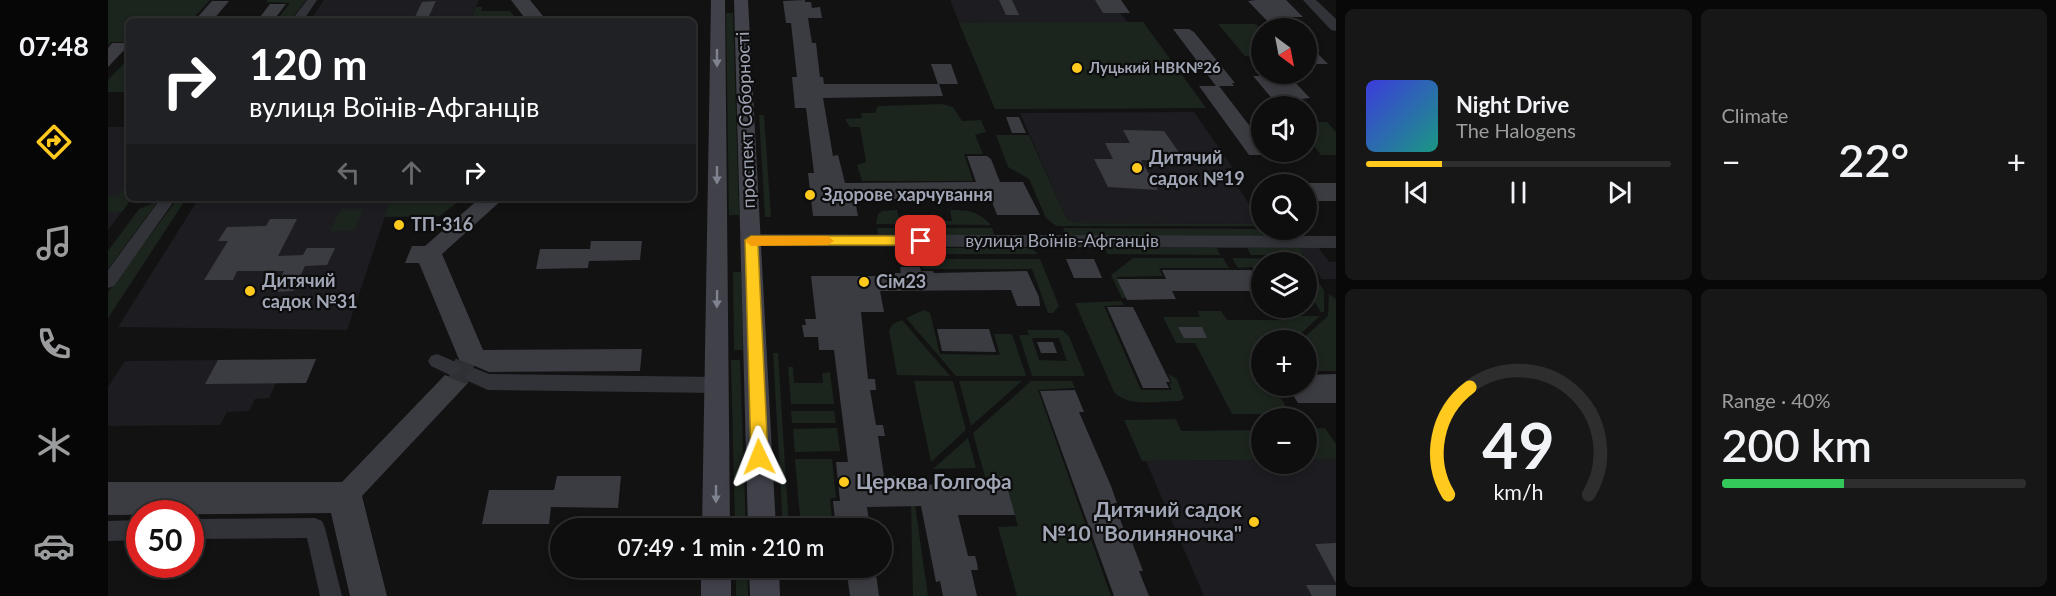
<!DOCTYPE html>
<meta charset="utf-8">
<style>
body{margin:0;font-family:Lato,sans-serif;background:#171717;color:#f1f3f6;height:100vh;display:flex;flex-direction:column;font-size:22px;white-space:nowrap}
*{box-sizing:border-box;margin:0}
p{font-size:20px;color:#9b9c9e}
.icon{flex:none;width:33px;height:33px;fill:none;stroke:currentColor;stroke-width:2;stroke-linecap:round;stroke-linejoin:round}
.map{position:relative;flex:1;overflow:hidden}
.details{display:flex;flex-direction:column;gap:9px;padding:9px;background:#080808;width:720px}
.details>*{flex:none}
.banner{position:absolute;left:18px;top:18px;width:570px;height:183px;border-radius:9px;box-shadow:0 3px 9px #0003,0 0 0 2px #2e2e2e;background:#202124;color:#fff;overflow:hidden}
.needle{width:39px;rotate:148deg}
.controls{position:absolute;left:1143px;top:18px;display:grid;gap:12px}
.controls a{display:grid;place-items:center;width:66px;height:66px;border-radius:50%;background:#0e0e0e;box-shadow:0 3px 9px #0003,0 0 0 2px #2e2e2e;font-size:30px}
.speed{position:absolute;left:18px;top:500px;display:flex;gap:12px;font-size:30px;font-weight:700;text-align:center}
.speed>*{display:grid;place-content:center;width:78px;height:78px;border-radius:50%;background:#0e0e0e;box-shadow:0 3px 9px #0003,0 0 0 2px #2e2e2e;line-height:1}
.speed .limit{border:9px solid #d22;background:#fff;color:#111}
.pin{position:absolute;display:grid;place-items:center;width:51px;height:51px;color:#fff;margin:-26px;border-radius:12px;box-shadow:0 3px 9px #0006}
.me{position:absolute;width:66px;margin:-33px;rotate:358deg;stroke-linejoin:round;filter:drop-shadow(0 0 4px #0008)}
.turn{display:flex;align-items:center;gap:21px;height:126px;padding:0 24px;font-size:27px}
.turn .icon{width:78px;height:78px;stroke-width:2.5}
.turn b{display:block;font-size:42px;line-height:51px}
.lanes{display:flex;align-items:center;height:57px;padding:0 24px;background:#0003;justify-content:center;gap:30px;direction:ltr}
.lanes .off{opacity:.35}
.big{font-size:45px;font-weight:600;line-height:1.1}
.details .card{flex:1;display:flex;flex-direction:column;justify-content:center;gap:9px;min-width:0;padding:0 21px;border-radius:9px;background:#171717}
.details .dial{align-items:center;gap:0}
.dial svg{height:156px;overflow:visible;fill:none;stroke:#2e2e2e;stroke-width:7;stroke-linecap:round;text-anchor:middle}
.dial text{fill:#f1f3f6;stroke:none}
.song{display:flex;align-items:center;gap:18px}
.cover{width:72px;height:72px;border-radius:9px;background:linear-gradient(135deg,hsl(240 70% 55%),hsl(170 70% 35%))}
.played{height:6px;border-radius:3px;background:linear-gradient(90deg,#ffc91e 25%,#2e2e2e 25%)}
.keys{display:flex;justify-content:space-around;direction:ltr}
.heat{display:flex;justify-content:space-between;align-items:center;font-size:33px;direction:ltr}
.charge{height:9px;border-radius:4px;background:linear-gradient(90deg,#34c759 40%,#2e2e2e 0)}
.details .tiles{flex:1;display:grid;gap:9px;grid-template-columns:repeat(2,1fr)}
.trip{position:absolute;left:442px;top:518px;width:342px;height:60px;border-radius:30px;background:#0e0e0e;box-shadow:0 3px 9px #0003,0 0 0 2px #2e2e2e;font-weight:600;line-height:60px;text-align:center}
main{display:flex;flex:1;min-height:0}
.tabs{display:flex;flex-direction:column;width:108px;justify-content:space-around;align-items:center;background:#060606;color:#9b9c9e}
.tabs .icon{width:42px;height:42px}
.tabs .current{color:#ffc91e}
.tabs b{font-size:27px;color:#f1f3f6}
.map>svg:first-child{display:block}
</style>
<main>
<nav class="tabs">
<b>07:48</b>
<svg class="icon current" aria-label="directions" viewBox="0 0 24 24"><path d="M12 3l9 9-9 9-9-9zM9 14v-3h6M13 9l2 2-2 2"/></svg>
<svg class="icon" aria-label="music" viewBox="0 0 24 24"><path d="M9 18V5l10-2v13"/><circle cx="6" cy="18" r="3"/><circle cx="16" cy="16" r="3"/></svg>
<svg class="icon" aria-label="phone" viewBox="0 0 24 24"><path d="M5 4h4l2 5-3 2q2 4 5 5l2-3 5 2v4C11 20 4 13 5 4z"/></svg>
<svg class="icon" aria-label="climate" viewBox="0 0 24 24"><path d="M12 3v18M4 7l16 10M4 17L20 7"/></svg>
<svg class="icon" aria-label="car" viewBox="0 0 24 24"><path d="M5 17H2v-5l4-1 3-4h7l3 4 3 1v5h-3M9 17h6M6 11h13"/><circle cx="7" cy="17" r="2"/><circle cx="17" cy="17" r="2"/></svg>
</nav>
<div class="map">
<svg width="1228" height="596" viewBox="0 0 1228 596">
<rect width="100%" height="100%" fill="#121213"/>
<g fill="#1d1d21">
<path d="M 216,0 L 371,0 L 362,21 L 202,21 Z"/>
<path d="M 842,0 L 1013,0 L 1022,13 L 1012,13 L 1020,22 L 1035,22 L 1098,108 L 887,109 Z"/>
<path d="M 1086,112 L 1125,168 L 1117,168 L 1151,219 L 1149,224 L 969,223 L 959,219 L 912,113 Z"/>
<path d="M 0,127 L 21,127 L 21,198 L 24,198 L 0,230 Z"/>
<path d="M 91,198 L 283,198 L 239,330 L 10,327 Z"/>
<path d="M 1190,247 L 1210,247 L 1221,262 L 1228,262 L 1228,279 L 1214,279 Z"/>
<path d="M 208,359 L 198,383 L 168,383 L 161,398 L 147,399 L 141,411 L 119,412 L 112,425 L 0,426 L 0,387 L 17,361 Z"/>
<path d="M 1199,459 L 1228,459 L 1228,596 L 1096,596 L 1038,461 L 1153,460 L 1154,464 L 1198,464 Z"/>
</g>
<g fill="#1b241d" fill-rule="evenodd">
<path d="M 0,0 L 102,0 L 83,21 L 21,21 L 21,42 L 3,42 L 0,45 Z"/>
<path d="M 160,0 L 198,0 L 182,21 L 168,21 L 182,3 L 158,2 Z"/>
<path d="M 368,7 L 374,7 L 373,11 L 402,11 L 409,21 L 362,21 Z"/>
<path d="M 618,13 L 625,13 L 631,215 L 621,215 Z"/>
<path d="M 1035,22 L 1098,108 L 887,109 L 851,23 Z"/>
<path d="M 1110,24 L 1148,24 L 1153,30 L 1153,56 L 1137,56 Z"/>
<path d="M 21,58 L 21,92 L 0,92 L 0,80 Z"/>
<path d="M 834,104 L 845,107 L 854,121 L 873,120 L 878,132 L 867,135 L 875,154 L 856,154 L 865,181 L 754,181 L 749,165 L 758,162 L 752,127 L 742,127 L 737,119 L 754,118 L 753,113 L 767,113 L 770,106 Z"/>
<path d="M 651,115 L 656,115 L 663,217 L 657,217 Z"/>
<path d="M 1198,122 L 1219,122 L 1228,132 L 1228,155 L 1213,155 L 1199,137 Z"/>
<path d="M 888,135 L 921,135 L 959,219 L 969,223 L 1149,224 L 1145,226 L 948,226 L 938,218 L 921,179 L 900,167 Z"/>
<path d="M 21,181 L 21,198 L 24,198 L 14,212 L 0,212 L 0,197 L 9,197 Z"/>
<path d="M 283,198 L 355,198 L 332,216 L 276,217 Z"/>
<path d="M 50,201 L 0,269 L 0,251 L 31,209 Z"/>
<path d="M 67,202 L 76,202 L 0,318 L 0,292 Z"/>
<path d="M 233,209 L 256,209 L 246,231 L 222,231 Z"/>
<path d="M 789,210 L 792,221 L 844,221 L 842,210 C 860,210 870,211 883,225 L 768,224 L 770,214 L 774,211 Z"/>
<path d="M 769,228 L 884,228 L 887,236 L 770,235 Z"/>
<path d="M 955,228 L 1153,229 L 1159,230 L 1163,237 L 958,236 Z"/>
<path d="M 786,248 L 923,248 L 930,254 L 787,254 Z"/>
<path d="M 998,248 L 1109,248 L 1112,255 L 999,254 Z"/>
<path d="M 1139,248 L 1192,248 L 1196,255 L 1143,255 Z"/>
<path d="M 1025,258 L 1115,258 L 1121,268 L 1051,268 L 1055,276 L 1009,277 L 1018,298 L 1014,298 L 1003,275 Z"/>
<path d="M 1124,258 L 1194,259 L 1197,262 L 1154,262 L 1153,272 L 1147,272 L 1144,267 L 1130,268 Z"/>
<path d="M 801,259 L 932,259 L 951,306 L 945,313 L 940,313 L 924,269 L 815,269 L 813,263 L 802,263 Z"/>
<path d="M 1198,265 L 1216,290 L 1216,312 L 1213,312 L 1199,291 Z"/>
<path d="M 625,272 L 633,272 L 635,350 L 626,350 Z"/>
<path d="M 1221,294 L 1228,299 L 1228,371 L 1199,371 L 1198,340 L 1193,340 L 1220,316 Z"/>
<path d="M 1013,301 L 1016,305 L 996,306 L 1033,390 L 1064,390 L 1061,384 L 1064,383 L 1060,374 L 1069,379 L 1076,398 L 1072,401 C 1051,401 1021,408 1006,392 L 967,303 Z"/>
<path d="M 816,310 L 822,313 L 832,354 L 892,355 L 886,334 L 904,334 L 918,376 L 848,376 L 798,318 Z"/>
<path d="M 1090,311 L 1113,311 L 1119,320 L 1176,320 L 1175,316 L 1212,316 L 1186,340 L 1154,340 L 1154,386 L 1166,386 L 1182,414 L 1124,414 L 1087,343 L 1068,343 L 1055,317 L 1092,317 Z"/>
<path d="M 794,320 L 842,376 L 789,375 L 781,330 L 785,324 Z"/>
<path d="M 919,330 L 954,330 L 961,336 L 977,376 L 924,376 L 911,335 L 921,335 ZM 924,338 L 951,338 L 959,361 L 931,360 Z"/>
<path d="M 665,353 L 670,353 L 681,528 L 675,528 Z"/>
<path d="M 623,360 L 632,360 L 638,528 L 627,528 Z"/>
<path d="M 680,367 L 685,367 L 686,383 L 715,383 L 714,373 L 722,372 L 726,404 L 683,404 Z"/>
<path d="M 806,381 L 845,381 L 858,430 L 823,462 Z"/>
<path d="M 851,381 L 914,381 L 863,426 Z"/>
<path d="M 923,381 L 964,381 L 967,388 L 930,390 L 1003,596 L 909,596 L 890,527 L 910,526 L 896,477 L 877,477 L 865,433 Z"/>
<path d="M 683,411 L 726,411 L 728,423 L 684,423 Z"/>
<path d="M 1068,419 L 1073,431 L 1153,430 L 1153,460 L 1034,461 L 1016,420 Z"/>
<path d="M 729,428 L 732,451 L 687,452 L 685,429 Z"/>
<path d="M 1217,428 L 1228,444 L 1228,459 L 1199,459 L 1199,429 Z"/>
<path d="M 860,438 L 868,468 L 825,469 Z"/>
<path d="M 687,459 L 724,459 L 728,498 L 722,498 L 725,528 L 693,528 Z"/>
<path d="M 803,505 L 807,505 L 820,596 L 805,596 Z"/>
<path d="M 628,567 L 639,567 L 640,596 L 628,596 Z"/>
</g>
<g fill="#3b3b42">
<path d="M 403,0 L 422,0 L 439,21 L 419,21 Z"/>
<path d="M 697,0 L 697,2 L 703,2 L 704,8 L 712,7 L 714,18 L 700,18 L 704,43 L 708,43 L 712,77 L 715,77 L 716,84 L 830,84 L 823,64 L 843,64 L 850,84 L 831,84 L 835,96 L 715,98 L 725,156 L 730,155 L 737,183 L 868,182 L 859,156 L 879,156 L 883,159 L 892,182 L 915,182 L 932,215 L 889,215 L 883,199 L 751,199 L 747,200 L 750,216 L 705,216 L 700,173 L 706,173 L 698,108 L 687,108 L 684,77 L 689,77 L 683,23 L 678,23 L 675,1 Z"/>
<path d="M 891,0 L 904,0 L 911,15 L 898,15 Z"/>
<path d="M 987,0 L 1013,0 L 1022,13 L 995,13 Z"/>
<path d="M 1148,0 L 1178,0 L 1195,17 L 1174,17 L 1185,28 L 1166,28 L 1140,1 Z"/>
<path d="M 104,1 L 121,1 L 105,20 L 87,20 Z"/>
<path d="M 328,1 L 320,18 L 306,19 L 314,2 Z"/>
<path d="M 162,4 L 178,4 L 165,21 L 149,21 Z"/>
<path d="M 1065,29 L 1081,29 L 1086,32 L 1127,83 L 1124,83 L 1126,86 L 1111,86 L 1154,142 L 1154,155 L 1141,155 L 1091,86 L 1108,86 Z"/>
<path d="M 1198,42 L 1220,64 L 1198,64 Z"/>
<path d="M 4,43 L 21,43 L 21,45 L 0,67 L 0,48 Z"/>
<path d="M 1145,76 L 1181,76 L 1202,98 L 1167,102 Z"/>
<path d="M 898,117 L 911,117 L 918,133 L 904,133 Z"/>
<path d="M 1015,130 L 1056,131 L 1077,161 L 1033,160 L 1050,190 L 1000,187 L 986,159 L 1005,159 L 997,143 L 1022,143 Z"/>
<path d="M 1198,183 L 1228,183 L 1228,201 L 1203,201 L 1198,195 Z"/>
<path d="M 372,198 L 396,198 L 334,254 L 375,350 L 534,349 L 532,371 L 381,372 L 367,366 L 359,369 L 355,377 L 360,383 L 254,496 L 279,596 L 242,596 L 223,513 L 0,515 L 0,482 L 234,482 L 337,375 L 345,378 L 355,369 L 311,263 L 297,263 L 304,246 L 317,246 Z"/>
<path d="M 162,219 L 189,219 L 170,256 L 195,255 L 199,248 L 227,248 L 219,265 L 197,266 L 185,291 L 165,292 L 176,271 L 129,271 L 125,280 L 96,280 L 120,241 L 110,241 L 119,227 L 158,226 Z"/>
<path d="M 483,241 L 534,241 L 532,260 L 481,261 L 480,268 L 428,269 L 432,249 L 482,249 Z"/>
<path d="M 958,259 L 986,259 L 994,278 L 966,278 Z"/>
<path d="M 792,267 L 812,267 L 813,271 L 825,271 L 826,273 L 919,271 L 931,297 L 932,306 L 909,306 L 903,290 L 772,291 L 776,312 L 753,312 L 760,379 L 767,379 L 768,390 L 762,390 L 768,425 L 775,425 L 777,436 L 770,436 L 776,476 L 792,476 L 794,485 L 885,484 L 883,477 L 896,476 L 907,515 L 850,515 L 860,556 L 867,556 L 869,563 L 870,570 L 863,570 L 869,596 L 835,596 L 832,581 L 828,582 L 813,506 L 759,507 L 762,528 L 728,528 L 725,501 L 732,501 L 728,462 L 740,462 L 726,350 L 711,350 L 710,337 L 696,337 L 694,325 L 698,325 L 697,319 L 708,319 L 703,276 L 787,276 L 787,273 L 793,273 Z"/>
<path d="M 1054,270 L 1143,270 L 1146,274 L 1154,274 L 1154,291 L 1064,291 L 1068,299 L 1019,300 L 1009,279 L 1058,279 Z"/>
<path d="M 999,307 L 1025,307 L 1062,382 L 1058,382 L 1061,388 L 1035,388 Z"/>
<path d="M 1070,327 L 1094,327 L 1099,338 L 1076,338 Z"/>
<path d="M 829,329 L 881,329 L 888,352 L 834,351 Z"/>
<path d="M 929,342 L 945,342 L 949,353 L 933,353 Z"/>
<path d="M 208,359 L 198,383 L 97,384 L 110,360 Z"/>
<path d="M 1228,374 L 1228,403 L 1190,403 L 1179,386 L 1198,386 L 1198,375 Z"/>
<path d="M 967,390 L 976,412 L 971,412 L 1003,486 L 1009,503 L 1006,503 L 1016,530 L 1019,530 L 1022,537 L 1035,571 L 1031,571 L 1041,596 L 1006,596 L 932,391 Z"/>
<path d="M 449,476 L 513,476 L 510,508 L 443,507 L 441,524 L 374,524 L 381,490 L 446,490 Z"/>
<path d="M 1228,543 L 1228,583 L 1207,544 Z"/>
<path d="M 738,567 L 767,567 L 771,596 L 742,596 Z"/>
<path d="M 1198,585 L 1228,585 L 1228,596 L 1204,596 Z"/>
</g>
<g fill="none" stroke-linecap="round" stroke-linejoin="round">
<path stroke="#2f3034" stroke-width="20" stroke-dasharray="20 10" stroke-linecap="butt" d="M 344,368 L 366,376"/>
<g fill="#323339" fill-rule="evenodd">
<path d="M 199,0 L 209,0 L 195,21 L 183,21 Z"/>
<path d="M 53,198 L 68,198 L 6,286 L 0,288 L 0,270 Z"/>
<path d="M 643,234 L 1228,236 L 1228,248 L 643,246 L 638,244 L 635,240 L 638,236 Z"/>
<path d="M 329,354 L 350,363 L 353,368 L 350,373 L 344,376 L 323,366 L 320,361 L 323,356 Z"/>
<path d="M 366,368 L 381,374 L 608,377 L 614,379 L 617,385 L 614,391 L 608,393 L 380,390 L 360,381 L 357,376 L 360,371 Z"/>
<path d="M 207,518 L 214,521 L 217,528 L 234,596 L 212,596 L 199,538 L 82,539 L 82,519 Z"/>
<path d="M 32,520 L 32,540 L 0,541 L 0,521 Z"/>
</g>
<path fill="#323339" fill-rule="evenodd" d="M 1195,0 L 1208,0 L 1228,19 L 1228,31 L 1223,30 Z"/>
<g fill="#404149" fill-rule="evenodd">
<path d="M 603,0 L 617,0 L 622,528 L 594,528 Z"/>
<path d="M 626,0 L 640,0 L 668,528 L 640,528 Z"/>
<rect x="593" y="567" width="30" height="29"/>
<path d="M 641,567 L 671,567 L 672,596 L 642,596 Z"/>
</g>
</g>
<defs><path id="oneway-solid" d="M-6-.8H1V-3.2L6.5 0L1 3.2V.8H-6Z" transform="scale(1.5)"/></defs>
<g fill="#7f8390">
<use href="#oneway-solid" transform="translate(609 58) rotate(90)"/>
<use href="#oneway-solid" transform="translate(609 175) rotate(90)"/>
<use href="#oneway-solid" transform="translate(609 299) rotate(91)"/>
<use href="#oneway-solid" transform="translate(608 494) rotate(90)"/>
</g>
<path fill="#ffc91e" stroke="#a68314" stroke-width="1.5" d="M 643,236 L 813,236 L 819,241 L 813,245 L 650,245 L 660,457 L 657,462 L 651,464 L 646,462 L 643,457 L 637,240 Z"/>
<path fill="#f59e0b" d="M 643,236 L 720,236 L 726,241 L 720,245 L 643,246 L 637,241 Z"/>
<g fill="#ffc91e" stroke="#0d0d0e" stroke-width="2">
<circle cx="969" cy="68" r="6"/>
<circle cx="1029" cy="168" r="6"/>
<circle cx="702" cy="195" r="6"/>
<circle cx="291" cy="225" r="6"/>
<circle cx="756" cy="282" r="6"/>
<circle cx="142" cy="291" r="6"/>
<circle cx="736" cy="482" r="6"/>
<circle cx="1146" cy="522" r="6"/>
</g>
<g text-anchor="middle" stroke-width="4.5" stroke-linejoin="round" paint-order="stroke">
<g font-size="15" font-weight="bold" fill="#a1a6b6" stroke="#0d0d0e" text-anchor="start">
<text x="981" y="73">Луцький НВК№26</text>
</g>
<g font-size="18" fill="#a1a6b6" stroke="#0d0d0e">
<text transform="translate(638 120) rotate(-92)" y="6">проспект Соборності</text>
<text x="954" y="247">вулиця Воїнів-Афганців</text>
</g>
<g font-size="18" font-weight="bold" fill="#a1a6b6" stroke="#0d0d0e" text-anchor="start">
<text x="1041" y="164">Дитячий<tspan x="1041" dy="21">садок №19</tspan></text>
<text x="714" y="201">Здорове харчування</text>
<text x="303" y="231">ТП-316</text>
<text x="154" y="287">Дитячий<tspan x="154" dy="21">садок №31</tspan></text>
<text x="768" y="288">Сім23</text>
</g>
<g font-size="21" font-weight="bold" fill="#a1a6b6" stroke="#0d0d0e" text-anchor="start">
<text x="748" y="489">Церква Голгофа</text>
<text x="1134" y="517" text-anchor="end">Дитячий садок<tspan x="1134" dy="24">№10 "Волиняночка"</tspan></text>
</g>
</g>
</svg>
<div class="controls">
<a><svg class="needle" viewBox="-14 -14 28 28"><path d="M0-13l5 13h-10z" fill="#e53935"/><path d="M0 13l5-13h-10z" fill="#9b9c9e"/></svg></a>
<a><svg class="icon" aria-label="sound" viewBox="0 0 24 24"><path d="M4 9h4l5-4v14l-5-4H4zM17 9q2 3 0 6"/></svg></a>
<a><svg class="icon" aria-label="search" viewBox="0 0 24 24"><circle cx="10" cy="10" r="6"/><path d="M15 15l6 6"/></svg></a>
<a><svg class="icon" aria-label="layers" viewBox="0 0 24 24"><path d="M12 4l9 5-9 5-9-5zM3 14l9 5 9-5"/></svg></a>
<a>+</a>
<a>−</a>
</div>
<div class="speed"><div class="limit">50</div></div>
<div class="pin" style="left:813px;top:241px;background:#d93025"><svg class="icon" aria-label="arrive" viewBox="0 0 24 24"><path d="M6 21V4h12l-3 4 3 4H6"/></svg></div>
<svg class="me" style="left:651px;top:457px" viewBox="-20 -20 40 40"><path d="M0-17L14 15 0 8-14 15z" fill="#ffc91e" stroke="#fff" stroke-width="4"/></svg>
<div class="trip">07:49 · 1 min · 210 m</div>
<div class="banner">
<div class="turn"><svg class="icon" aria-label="right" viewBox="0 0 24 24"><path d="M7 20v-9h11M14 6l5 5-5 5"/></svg><div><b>120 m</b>вулиця Воїнів-Афганців</div></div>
<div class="lanes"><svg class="icon off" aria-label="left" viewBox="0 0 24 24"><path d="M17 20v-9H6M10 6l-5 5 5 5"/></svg><svg class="icon off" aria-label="ahead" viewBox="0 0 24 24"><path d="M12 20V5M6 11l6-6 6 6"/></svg><svg class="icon" aria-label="right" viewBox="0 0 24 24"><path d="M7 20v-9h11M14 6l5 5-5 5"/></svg></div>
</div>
</div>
<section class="details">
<div class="tiles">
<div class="card">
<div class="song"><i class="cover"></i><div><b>Night Drive</b><p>The Halogens</p></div></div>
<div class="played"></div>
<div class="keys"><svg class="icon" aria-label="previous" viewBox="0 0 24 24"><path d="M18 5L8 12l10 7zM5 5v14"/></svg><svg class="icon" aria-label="pause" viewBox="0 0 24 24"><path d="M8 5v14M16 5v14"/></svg><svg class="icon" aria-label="next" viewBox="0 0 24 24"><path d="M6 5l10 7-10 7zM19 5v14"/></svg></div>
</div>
<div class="card"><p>Climate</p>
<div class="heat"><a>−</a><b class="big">22°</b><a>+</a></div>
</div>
<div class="card dial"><svg viewBox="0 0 100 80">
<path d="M14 69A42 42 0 1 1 86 69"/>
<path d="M14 69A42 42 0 0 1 25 14" stroke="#ffc91e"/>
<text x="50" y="56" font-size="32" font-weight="700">49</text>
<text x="50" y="72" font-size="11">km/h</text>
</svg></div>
<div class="card"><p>Range · 40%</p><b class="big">200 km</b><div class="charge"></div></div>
</div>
</section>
</main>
